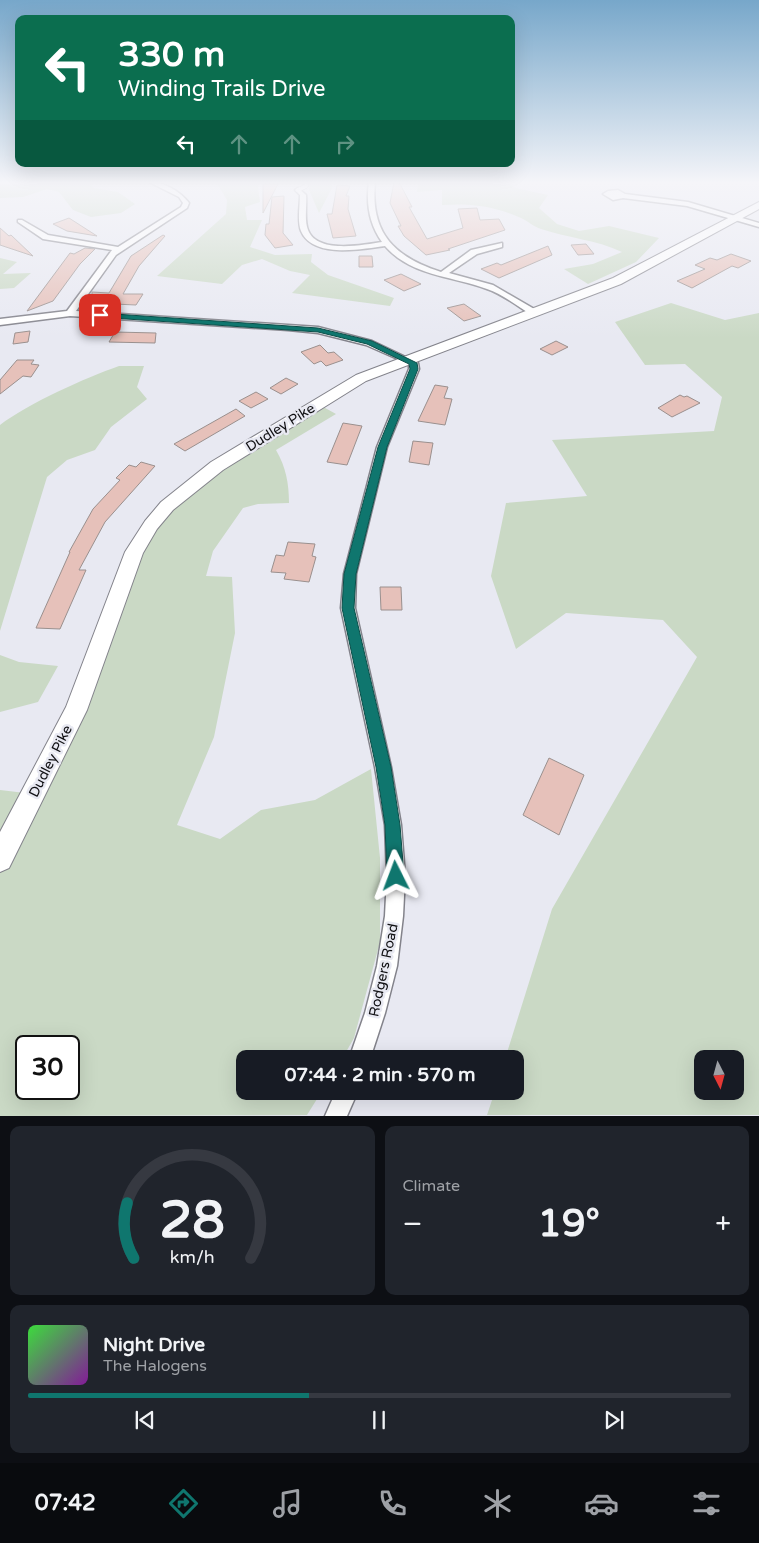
<!DOCTYPE html>
<meta charset="utf-8">
<style>
body{margin:0;font-family:"Varela Round",sans-serif;background:#20242c;color:#f1f3f6;height:100vh;display:flex;flex-direction:column;font-size:19px;white-space:nowrap}
*{box-sizing:border-box;margin:0}
p{font-size:16px;color:#9ea1a6}
.icon{flex:none;width:28px;height:28px;fill:none;stroke:currentColor;stroke-width:2;stroke-linecap:round;stroke-linejoin:round}
.map{position:relative;height:1116px;overflow:hidden}
.side{display:flex;flex-direction:column;gap:10px;padding:10px;background:#0d0f14;flex:1}
.side>*{flex:none}
.hud{position:absolute;left:15px;top:15px;width:500px;height:152px;border-radius:10px;box-shadow:0 5px 20px #0002;background:#0b6e4f;color:#fff;overflow:hidden}
.needle{width:32px;rotate:174deg}
.buttons{position:absolute;left:694px;top:1050px;display:grid;gap:10px}
.buttons a{display:grid;place-items:center;width:50px;height:50px;border-radius:10px;background:#171b24;box-shadow:0 5px 20px #0002;font-size:25px}
.speed{position:absolute;left:15px;top:1035px;display:flex;gap:10px;font-size:25px;font-weight:700;text-align:center}
.speed>*{display:grid;place-content:center;width:65px;height:65px;border-radius:50%;background:#171b24;box-shadow:0 5px 20px #0002;line-height:1}
.speed .limit{border:2px solid #111;border-radius:8px;background:#fff;color:#111}
.pin{position:absolute;display:grid;place-items:center;width:42px;height:42px;color:#fff;margin:-21px;border-radius:10px;box-shadow:0 2px 8px #0006}
.me{position:absolute;width:55px;margin:-28px;rotate:357deg;stroke-linejoin:round;filter:drop-shadow(0 0 4px #0008)}
.turn{display:flex;align-items:center;gap:18px;height:105px;padding:0 20px;font-size:22px}
.turn .icon{width:65px;height:65px;stroke-width:2.5}
.turn b{display:block;font-size:35px;line-height:42px}
.lanes{display:flex;align-items:center;height:48px;padding:0 20px;background:#0003;justify-content:center;gap:25px;direction:ltr}
.lanes .off{opacity:.35}
.big{font-size:38px;font-weight:700;line-height:1.1}
.side .card{flex:1;display:flex;flex-direction:column;justify-content:center;gap:8px;min-width:0;padding:0 18px;border-radius:10px;background:#20242c}
.side .dial{align-items:center;gap:0}
.dial svg{height:130px;overflow:visible;fill:none;stroke:#363941;stroke-width:7;stroke-linecap:round;text-anchor:middle}
.dial text{fill:#f1f3f6;stroke:none}
.song{display:flex;align-items:center;gap:15px}
.cover{width:60px;height:60px;border-radius:8px;background:linear-gradient(135deg,hsl(120 70% 55%),hsl(290 70% 35%))}
.played{height:5px;border-radius:2px;background:linear-gradient(90deg,#0f766e 40%,#363941 40%)}
.keys{display:flex;justify-content:space-around;direction:ltr}
.heat{display:flex;justify-content:space-between;align-items:center;font-size:28px;direction:ltr}
.side .tiles{flex:1;display:grid;gap:10px;grid-template-columns:1fr 1fr}
.card:last-child{grid-column:span 2}
.trip{position:absolute;left:236px;top:1050px;width:288px;height:50px;border-radius:10px;background:#171b24;box-shadow:0 5px 20px #0002;font-weight:700;line-height:50px;text-align:center}
.dock{display:flex;height:80px;justify-content:space-around;align-items:center;background:#090b0e;color:#9ea1a6}
.dock .icon{width:35px;height:35px}
.dock .selected{color:#0f766e}
.dock b{font-size:22px;color:#f1f3f6}
.map>svg:first-child{display:block}
</style>
<div class="map">
<svg width="759" height="1116" viewBox="0 0 759 1116">
<rect width="100%" height="100%" fill="#e8e9f2"/>
<g fill="#cad9c5" fill-rule="evenodd">
<path d="M 0,182 L 88,182 L 94,188 L 118,192 L 135,204 L 121,213 L 91,217 L 73,210 L 59,192 L 47,189 L 23,197 L 0,198 Z"/>
<path d="M 216,182 L 259,182 L 258,188 L 260,202 L 245,207 L 247,220 L 262,220 L 250,247 L 275,255 L 312,254 L 311,262 L 328,275 L 394,298 L 390,306 L 292,293 L 310,275 L 290,271 L 262,259 L 242,265 L 222,284 L 157,276 L 226,214 L 227,200 Z"/>
<path d="M 310,182 L 329,182 L 333,186 L 319,213 L 309,190 Z"/>
<path d="M 418,182 L 506,182 L 516,188 L 548,195 L 539,208 L 557,224 L 579,231 L 609,226 L 659,238 L 636,262 L 588,284 L 564,269 L 593,264 L 622,252 C 597,240 568,238 541,229 C 534,227 528,221 521,218 C 495,206 470,203 442,205 L 442,190 L 417,192 Z"/>
<path d="M 0,258 L 17,262 L 3,274 L 31,273 L 14,288 L 0,289 Z"/>
<path d="M 671,303 L 725,320 L 759,313 L 759,1115 L 487,1115 L 495,1091 L 515,1091 L 515,1059 L 505,1059 L 552,909 L 697,657 L 663,620 L 566,613 L 516,649 L 491,576 L 506,503 L 587,496 L 552,440 L 714,431 L 722,397 L 685,364 L 645,365 L 615,322 ZM 702,1059 L 735,1059 L 735,1091 L 702,1091 Z"/>
<path d="M 119,366 L 144,366 L 137,387 L 147,399 L 111,427 L 95,450 L 67,460 L 47,477 L 0,631 L 0,425 C 29,403 85,378 119,366 Z"/>
<path d="M 318,404 L 336,414 L 276,450 C 286,467 289,484 289,503 L 258,504 L 243,508 L 213,551 L 206,576 L 232,577 L 235,633 L 214,737 L 177,825 L 220,839 L 261,810 L 315,800 L 371,769 L 380,858 L 380,942 L 354,1038 L 342,1059 L 245,1059 L 245,1091 L 322,1091 L 307,1115 L 0,1116 L 0,790 L 34,794 L 134,552 L 167,506 ZM 26,1046 L 69,1046 L 69,1089 L 26,1089 Z"/>
<path d="M 0,655 L 19,662 L 58,666 L 38,702 L 0,712 Z"/>
</g>
<g fill="#e6c1ba" stroke="#9a908e">
<path d="M 394,182 L 399,182 L 412,207 L 409,207 L 427,239 L 463,228 L 458,209 L 477,208 L 480,220 L 499,219 L 505,230 L 448,249 L 450,250 L 426,255 L 404,236 L 398,226 L 401,226 L 390,203 Z"/>
<path d="M 263,184 L 278,184 L 263,213 Z"/>
<path d="M 337,185 L 350,186 L 346,196 L 349,196 L 348,209 L 356,236 L 333,238 L 327,214 L 332,214 Z"/>
<path d="M 284,196 L 283,233 L 293,245 L 275,248 L 265,235 L 266,224 L 269,224 L 272,197 Z"/>
<path d="M 69,218 L 97,236 L 67,231 L 53,224 Z"/>
<path d="M 0,228 L 9,236 L 11,235 L 33,256 L 0,245 Z"/>
<path d="M 163,235 L 165,236 L 139,266 L 123,294 L 143,294 L 136,305 L 92,303 L 92,292 L 109,293 L 131,256 Z"/>
<path d="M 586,244 L 594,254 L 578,255 L 571,245 Z"/>
<path d="M 548,246 L 552,255 L 499,278 L 481,269 L 497,263 L 501,265 Z"/>
<path d="M 85,248 L 95,249 L 80,264 L 53,301 L 27,311 L 70,253 L 74,254 Z"/>
<path d="M 731,254 L 751,261 L 738,268 L 732,266 L 692,288 L 677,281 L 705,269 L 695,265 L 710,258 L 717,260 Z"/>
<path d="M 359,256 L 372,256 L 373,267 L 359,267 Z"/>
<path d="M 401,274 L 421,284 L 404,291 L 384,280 Z"/>
<path d="M 464,304 L 481,316 L 464,321 L 447,308 Z"/>
<path d="M 30,331 L 28,342 L 13,344 L 15,333 Z"/>
<path d="M 115,332 L 156,333 L 155,343 L 109,342 Z"/>
<path d="M 556,341 L 568,347 L 552,355 L 540,349 Z"/>
<path d="M 320,345 L 328,353 L 334,352 L 343,360 L 326,366 L 321,361 L 314,364 L 301,352 Z"/>
<path d="M 17,360 L 34,360 L 31,364 L 39,365 L 31,377 L 23,376 L 0,394 L 0,380 Z"/>
<path d="M 286,378 L 298,384 L 281,394 L 270,388 Z"/>
<path d="M 435,385 L 448,387 L 444,398 L 452,399 L 445,425 L 418,421 Z"/>
<path d="M 256,392 L 268,399 L 251,408 L 239,401 Z"/>
<path d="M 680,395 L 684,397 L 687,396 L 700,403 L 672,417 L 658,408 Z"/>
<path d="M 236,409 L 245,416 L 185,451 L 174,444 Z"/>
<path d="M 343,423 L 362,426 L 347,465 L 327,462 Z"/>
<path d="M 413,441 L 433,443 L 429,465 L 409,462 Z"/>
<path d="M 141,462 L 155,466 L 105,522 L 79,570 L 86,570 L 60,629 L 36,628 L 70,552 L 69,552 L 93,509 L 120,480 L 116,478 L 129,465 L 136,467 Z"/>
<path d="M 288,542 L 315,544 L 312,556 L 316,557 L 309,582 L 284,579 L 286,573 L 271,572 L 276,555 L 284,556 Z"/>
<path d="M 380,587 L 401,587 L 402,610 L 381,610 Z"/>
<path d="M 549,758 L 584,775 L 559,835 L 523,815 Z"/>
</g>
<g fill="none" stroke-linecap="round" stroke-linejoin="round">
<g stroke="#83838b" stroke-width="5">
<path id="lane" d="M 298,190 L 306,186 L 307,182"/>
</g>
<g stroke="#83838b" stroke-width="3">
<g id="street">
<path d="M 149,182 C 163,181 181,192 189,203 L 187,208 L 116,255 L 76,311 L 318,327 L 372,341 L 418,363 L 419,369 L 387,447 L 356,574 L 355,608 L 391,767 L 401,825 L 405,876 L 403,916 L 397,966 L 385,1013 L 370,1059 L 349,1059 L 365,1013 L 377,966 L 385,916 L 387,876 L 385,825 L 375,767 L 341,608 L 344,574 L 377,447 L 409,369 L 409,364 L 366,345 L 318,333 L 288,330 L 70,316 L 0,325 L 0,319 L 67,311 L 112,250 L 43,239 L 18,222 L 18,220 L 22,220 L 48,235 L 118,247 L 181,207 L 183,203 L 179,197 Z"/>
<path d="M 369,182 L 375,182 C 370,234 395,257 441,272 L 471,250 L 502,243 L 502,247 L 477,254 L 449,273 L 493,285 L 536,310 L 536,314 L 530,314 C 516,305 502,294 487,289 C 452,276 411,276 385,246 C 362,249 313,259 301,231 C 297,221 300,206 300,195 L 295,190 L 298,188 L 306,195 C 307,206 304,220 308,230 C 317,254 363,245 382,242 C 369,224 366,203 369,182 Z"/>
<path d="M 618,190 L 625,194 L 688,202 L 759,223 L 759,227 L 687,206 L 623,198 L 613,200 L 603,194 L 608,191 Z"/>
<path d="M 336,1091 L 358,1091 L 347,1116 L 325,1116 Z"/>
</g>
</g>
<g stroke="#83838b" stroke-width="2">
<path id="secondary" d="M 759,202 L 759,209 L 621,284 L 366,381 L 223,470 L 173,510 L 157,529 L 143,553 L 87,710 L 9,868 L 0,872 L 0,832 L 66,707 L 125,552 L 145,521 L 161,502 L 211,462 L 356,375 L 613,278 Z"/>
</g>
<use href="#lane" stroke="#fff" stroke-width="4"/>
<use href="#street" fill="#fff" fill-rule="evenodd"/>
<use href="#secondary" fill="#fff" fill-rule="evenodd"/>
</g>
<linearGradient id="sky" x2="0" y2="1"><stop stop-color="#77a7ca"/><stop offset="0.54" stop-color="#f5f5f9"/><stop offset="1" stop-color="#f5f5f9" stop-opacity="0"/></linearGradient>
<rect width="759" height="338" fill="url(#sky)"/>
<path fill="#0f766e" stroke="#0a4d48" d="M 100,313 L 318,328 L 372,341 L 417,363 L 418,369 L 387,447 L 356,574 L 354,608 L 391,767 L 400,825 L 404,876 L 401,882 L 396,884 L 390,882 L 387,876 L 385,825 L 376,767 L 342,608 L 344,574 L 378,447 L 410,369 L 409,364 L 367,344 L 318,332 L 97,317 L 97,314 Z"/>
<g text-anchor="middle" stroke-width="5" stroke-linejoin="round" paint-order="stroke">
<g font-size="14" fill="#101013" stroke="#e8e9f2">
<text transform="translate(280 427) rotate(-32)" y="5">Dudley Pike</text>
<text transform="translate(50 761) rotate(-63)" y="5">Dudley Pike</text>
<text transform="translate(383 970) rotate(-78)" y="5">Rodgers Road</text>
</g>
</g>
</svg>
<div class="buttons">
<a><svg class="needle" viewBox="-14 -14 28 28"><path d="M0-13l5 13h-10z" fill="#e53935"/><path d="M0 13l5-13h-10z" fill="#9ea1a6"/></svg></a>
</div>
<div class="speed"><div class="limit">30</div></div>
<div class="pin" style="left:100px;top:315px;background:#d93025"><svg class="icon" aria-label="arrive" viewBox="0 0 24 24"><path d="M6 21V4h12l-3 4 3 4H6"/></svg></div>
<svg class="me" style="left:396px;top:876px" viewBox="-20 -20 40 40"><path d="M0-17L14 15 0 8-14 15z" fill="#0f766e" stroke="#fff" stroke-width="4"/></svg>
<div class="trip">07:44 · 2 min · 570 m</div>
<div class="hud">
<div class="turn"><svg class="icon" aria-label="left" viewBox="0 0 24 24"><path d="M17 20v-9H6M10 6l-5 5 5 5"/></svg><div><b>330 m</b>Winding Trails Drive</div></div>
<div class="lanes"><svg class="icon" aria-label="left" viewBox="0 0 24 24"><path d="M17 20v-9H6M10 6l-5 5 5 5"/></svg><svg class="icon off" aria-label="ahead" viewBox="0 0 24 24"><path d="M12 20V5M6 11l6-6 6 6"/></svg><svg class="icon off" aria-label="ahead" viewBox="0 0 24 24"><path d="M12 20V5M6 11l6-6 6 6"/></svg><svg class="icon off" aria-label="right" viewBox="0 0 24 24"><path d="M7 20v-9h11M14 6l5 5-5 5"/></svg></div>
</div>
</div>
<section class="side">
<div class="tiles">
<div class="card dial"><svg viewBox="0 0 100 80">
<path d="M14 69A42 42 0 1 1 86 69"/>
<path d="M14 69A42 42 0 0 1 10 35" stroke="#0f766e"/>
<text x="50" y="56" font-size="32" font-weight="700">28</text>
<text x="50" y="72" font-size="11">km/h</text>
</svg></div>
<div class="card"><p>Climate</p>
<div class="heat"><a>−</a><b class="big">19°</b><a>+</a></div>
</div>
<div class="card">
<div class="song"><i class="cover"></i><div><b>Night Drive</b><p>The Halogens</p></div></div>
<div class="played"></div>
<div class="keys"><svg class="icon" aria-label="previous" viewBox="0 0 24 24"><path d="M18 5L8 12l10 7zM5 5v14"/></svg><svg class="icon" aria-label="pause" viewBox="0 0 24 24"><path d="M8 5v14M16 5v14"/></svg><svg class="icon" aria-label="next" viewBox="0 0 24 24"><path d="M6 5l10 7-10 7zM19 5v14"/></svg></div>
</div>
</div>
</section>
<nav class="dock">
<b>07:42</b>
<svg class="icon selected" aria-label="directions" viewBox="0 0 24 24"><path d="M12 3l9 9-9 9-9-9zM9 14v-3h6M13 9l2 2-2 2"/></svg>
<svg class="icon" aria-label="music" viewBox="0 0 24 24"><path d="M9 18V5l10-2v13"/><circle cx="6" cy="18" r="3"/><circle cx="16" cy="16" r="3"/></svg>
<svg class="icon" aria-label="phone" viewBox="0 0 24 24"><path d="M5 4h4l2 5-3 2q2 4 5 5l2-3 5 2v4C11 20 4 13 5 4z"/></svg>
<svg class="icon" aria-label="climate" viewBox="0 0 24 24"><path d="M12 3v18M4 7l16 10M4 17L20 7"/></svg>
<svg class="icon" aria-label="car" viewBox="0 0 24 24"><path d="M5 17H2v-5l4-1 3-4h7l3 4 3 1v5h-3M9 17h6M6 11h13"/><circle cx="7" cy="17" r="2"/><circle cx="17" cy="17" r="2"/></svg>
<svg class="icon" aria-label="filters" viewBox="0 0 24 24"><path d="M4 7h16M4 17h16"/><circle cx="9" cy="7" r="2"/><circle cx="15" cy="17" r="2"/></svg>
</nav>
